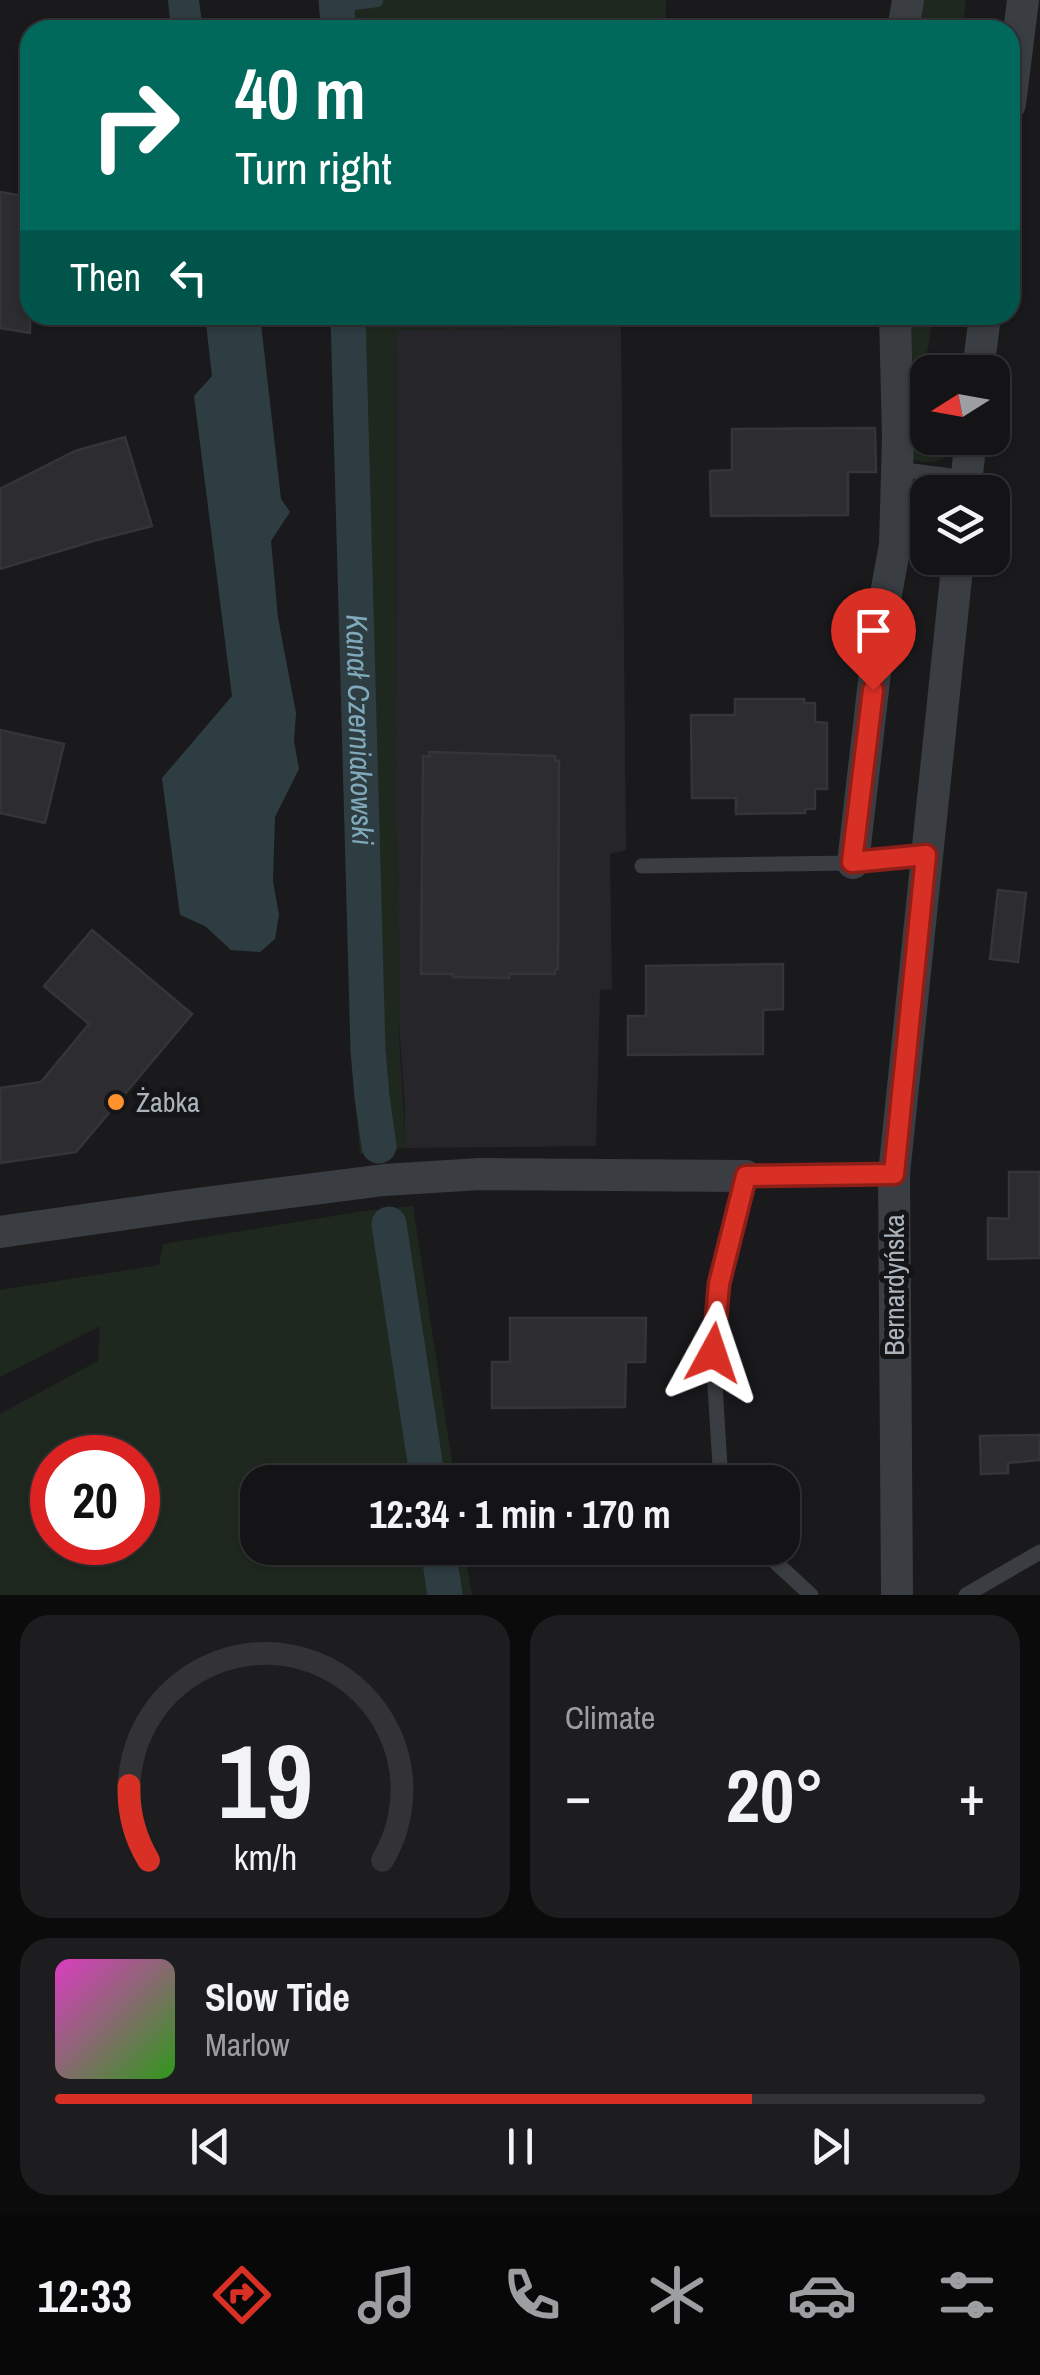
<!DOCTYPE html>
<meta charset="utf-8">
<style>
body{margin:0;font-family:"Archivo Narrow",sans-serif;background:#1d1d1f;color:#f1f3f6;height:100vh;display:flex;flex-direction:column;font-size:38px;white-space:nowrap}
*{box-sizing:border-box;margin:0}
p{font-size:32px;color:#9d9ea1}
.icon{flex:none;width:55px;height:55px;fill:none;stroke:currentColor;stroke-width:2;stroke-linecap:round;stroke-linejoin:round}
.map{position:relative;height:1595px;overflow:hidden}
.panel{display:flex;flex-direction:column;gap:20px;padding:20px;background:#0b0b0c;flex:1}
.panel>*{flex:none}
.banner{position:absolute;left:20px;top:20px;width:1000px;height:305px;border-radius:30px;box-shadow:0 2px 8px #0004,0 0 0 2px #333335;background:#00695c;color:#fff;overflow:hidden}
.needle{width:65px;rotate:259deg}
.tools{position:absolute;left:910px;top:355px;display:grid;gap:20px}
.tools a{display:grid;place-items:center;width:100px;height:100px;border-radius:20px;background:#141416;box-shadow:0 2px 8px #0004,0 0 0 2px #333335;font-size:50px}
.speed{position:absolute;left:30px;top:1435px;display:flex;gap:20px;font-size:50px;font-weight:700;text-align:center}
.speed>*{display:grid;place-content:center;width:130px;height:130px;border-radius:50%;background:#141416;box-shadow:0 2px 8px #0004,0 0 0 2px #333335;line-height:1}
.speed .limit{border:15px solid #d22;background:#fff;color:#111}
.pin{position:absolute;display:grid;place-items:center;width:85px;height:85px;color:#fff;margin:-102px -42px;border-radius:50% 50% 50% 0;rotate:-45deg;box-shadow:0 0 10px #0007}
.pin .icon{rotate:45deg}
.me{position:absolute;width:110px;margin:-55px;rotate:5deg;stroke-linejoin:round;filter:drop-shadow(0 0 8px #0008)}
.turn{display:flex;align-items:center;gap:35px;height:210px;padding:0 50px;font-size:45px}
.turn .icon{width:130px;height:130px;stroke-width:2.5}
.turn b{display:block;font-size:70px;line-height:85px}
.then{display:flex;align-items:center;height:95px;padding:0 50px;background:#0003;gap:20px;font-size:38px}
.big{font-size:75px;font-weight:700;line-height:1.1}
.panel .card{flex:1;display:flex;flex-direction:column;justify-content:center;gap:15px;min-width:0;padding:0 35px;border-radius:30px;background:#1d1d1f}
.panel .dial{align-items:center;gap:0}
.dial svg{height:260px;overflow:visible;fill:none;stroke:#333335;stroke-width:7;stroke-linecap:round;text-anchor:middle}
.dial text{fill:#f1f3f6;stroke:none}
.song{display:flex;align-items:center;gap:30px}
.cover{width:120px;height:120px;border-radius:15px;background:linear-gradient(135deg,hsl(310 70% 55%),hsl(110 70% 35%))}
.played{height:10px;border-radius:5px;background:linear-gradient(90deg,#d93025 75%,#333335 75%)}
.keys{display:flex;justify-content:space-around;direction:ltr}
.heat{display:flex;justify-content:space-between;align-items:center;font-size:55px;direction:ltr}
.panel .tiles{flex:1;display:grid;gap:20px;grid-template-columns:1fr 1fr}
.card:last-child{grid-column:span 2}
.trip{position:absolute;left:240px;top:1465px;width:560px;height:100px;border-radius:30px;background:#141416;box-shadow:0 2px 8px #0004,0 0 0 2px #333335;font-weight:700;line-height:100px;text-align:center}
.tabs{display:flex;height:160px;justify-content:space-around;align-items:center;background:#080809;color:#9d9ea1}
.tabs .icon{width:70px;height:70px}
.tabs .on{color:#d93025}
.tabs b{font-size:45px;color:#f1f3f6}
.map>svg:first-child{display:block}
</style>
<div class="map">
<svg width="1040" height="1595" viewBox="0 0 1040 1595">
<rect width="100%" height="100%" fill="#1a1a1d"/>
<path fill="#26262a" d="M 621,326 L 626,850 L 610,854 L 612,989 L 600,990 L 596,1146 L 405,1148 L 405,1108 L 399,1023 L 396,739 L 397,330 Z"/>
<g fill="#1f281f" fill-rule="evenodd">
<path d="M 319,0 L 666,0 L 666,30 L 320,30 Z"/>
<path d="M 915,0 L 966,0 L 962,30 L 910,30 Z"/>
<path d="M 332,315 L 673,315 L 672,320 L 621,326 L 397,330 C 395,560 397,790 399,1020 C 399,1062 405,1105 405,1148 L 360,1154 L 355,1091 Z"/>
<path d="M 905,315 L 933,315 L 925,365 L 905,364 Z"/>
<path d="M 909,381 L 927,384 L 928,438 L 946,438 L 945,457 C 933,464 925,464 913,459 Z"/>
<path d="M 413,1206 L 455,1482 L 258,1482 L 258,1548 L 464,1548 L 472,1595 L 0,1595 L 0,1414 L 98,1361 L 100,1326 L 0,1377 L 0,1290 L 159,1265 L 163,1244 L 364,1211 ZM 52,1458 L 138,1458 L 138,1542 L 52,1542 Z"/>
</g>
<g fill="#2e3d42">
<path d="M 168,0 L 199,0 L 203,30 L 171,30 Z"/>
<path d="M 205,315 L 260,315 L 281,499 L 290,512 L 271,541 L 278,618 L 296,713 L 294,741 L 299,769 L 275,817 L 273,881 L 279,915 L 275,939 L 260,952 L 231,950 L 205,926 L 180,915 L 162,778 L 232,696 L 194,396 L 212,376 Z"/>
</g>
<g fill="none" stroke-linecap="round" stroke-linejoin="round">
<path stroke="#2e3d42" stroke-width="10" d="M 337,7 L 378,2"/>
<g stroke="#2e3d42" stroke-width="35">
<path d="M 336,0 L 339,30"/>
<path id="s1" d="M 348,315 L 368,1050 L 372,1097 L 379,1146"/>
<path d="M 389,1224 L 428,1482"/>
<path d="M 438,1548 L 445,1595"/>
</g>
</g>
<g fill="#2d2d31" stroke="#343539" stroke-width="2.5">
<path d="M 0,192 L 30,197 L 30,333 L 0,328 Z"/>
<path d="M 875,428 L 876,472 L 848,472 L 848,515 L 711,516 L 710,471 L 732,470 L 732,429 Z"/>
<path d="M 125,437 L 152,526 L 97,540 L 0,569 L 0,489 L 75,451 Z"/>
<path d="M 735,699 L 804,699 L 804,703 L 815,703 L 815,722 L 827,723 L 827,789 L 815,789 L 815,809 L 805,809 L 805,813 L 736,814 L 736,798 L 692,798 L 691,715 L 735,715 Z"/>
<path d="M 0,730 L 64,744 L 45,823 L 0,813 Z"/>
<path d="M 429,752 L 555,756 L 555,761 L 559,761 L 558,969 L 555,970 L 555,974 L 509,974 L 509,978 L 453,977 L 453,974 L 421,974 L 423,756 L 430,757 Z"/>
<path d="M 998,890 L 1026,893 L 1018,962 L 990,959 Z"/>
<path d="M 92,930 L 192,1014 L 76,1152 L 0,1163 L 0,1088 L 41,1082 L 89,1024 L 44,986 Z"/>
<path d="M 783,964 L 783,1009 L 763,1010 L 763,1054 L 628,1055 L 628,1016 L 646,1016 L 646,966 Z"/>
<path d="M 1009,1172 L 1040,1172 L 1040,1258 L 988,1259 L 988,1218 L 1009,1219 Z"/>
<path d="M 510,1318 L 646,1318 L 645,1362 L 626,1362 L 625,1407 L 492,1408 L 492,1362 L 510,1362 Z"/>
<path d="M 1040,1435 L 1040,1460 L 1008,1463 L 1008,1473 L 981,1474 L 980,1436 Z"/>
</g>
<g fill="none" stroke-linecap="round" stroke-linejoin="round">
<g stroke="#3a3d42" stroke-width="15">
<path d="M 897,469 L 966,478"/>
<path d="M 642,866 L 853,863 L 926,855"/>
<path d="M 721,1482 L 713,1353 L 719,1284 L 746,1176 L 894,1174"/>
<path d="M 760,1548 L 811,1595"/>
<path d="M 966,1595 L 1040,1552"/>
</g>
<g stroke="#3a3d42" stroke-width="32">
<path d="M 903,30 L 908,0"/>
<path d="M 1010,104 L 1023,0"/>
<path d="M 978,372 L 985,315"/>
<path d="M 965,492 L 971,438"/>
<path d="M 853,863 L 881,621 L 895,545 L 898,437 L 895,315"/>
<path d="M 0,1232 L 189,1205 L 384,1180 L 480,1174 L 746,1176"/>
<path d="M 897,1595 L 894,1174 L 958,558"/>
</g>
</g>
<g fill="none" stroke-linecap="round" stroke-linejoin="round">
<g stroke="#8d1f18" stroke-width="25">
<path id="route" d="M 713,1353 L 719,1284 L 746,1176 L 894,1174 L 926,855 L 852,862 L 873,690"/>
</g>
<use href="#route" stroke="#d93025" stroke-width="18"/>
</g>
<circle fill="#ff922f" stroke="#151518" stroke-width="4" cx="116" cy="1102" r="10"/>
<g text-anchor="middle" stroke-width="10" stroke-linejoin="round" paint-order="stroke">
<g font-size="28" fill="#abb4bd" stroke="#151518" text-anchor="start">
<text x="136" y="1112">Żabka</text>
</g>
<g font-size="28" fill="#abb4bd" stroke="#151518">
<text transform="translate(894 1285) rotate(-90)" y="10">Bernardyńska</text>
</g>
<g font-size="30" font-style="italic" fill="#80aaba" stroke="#151518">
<text dy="10" stroke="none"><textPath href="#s1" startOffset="415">Kanał Czerniakowski</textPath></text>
</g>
</g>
</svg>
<div class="tools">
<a><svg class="needle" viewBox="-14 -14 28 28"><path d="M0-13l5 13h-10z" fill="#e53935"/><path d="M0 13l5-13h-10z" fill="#9d9ea1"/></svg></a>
<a><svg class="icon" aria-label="layers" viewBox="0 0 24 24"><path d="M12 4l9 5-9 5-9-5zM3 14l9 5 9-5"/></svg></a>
</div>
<div class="speed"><div class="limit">20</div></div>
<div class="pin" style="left:873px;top:690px;background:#d93025"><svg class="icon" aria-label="arrive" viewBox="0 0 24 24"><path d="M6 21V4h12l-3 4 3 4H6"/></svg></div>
<svg class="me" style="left:713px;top:1353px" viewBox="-20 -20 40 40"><path d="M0-17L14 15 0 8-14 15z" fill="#d93025" stroke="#fff" stroke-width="4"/></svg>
<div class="trip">12:34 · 1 min · 170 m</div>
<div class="banner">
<div class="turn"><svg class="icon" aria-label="right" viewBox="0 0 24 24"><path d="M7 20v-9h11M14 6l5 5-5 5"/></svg><div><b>40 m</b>Turn right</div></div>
<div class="then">Then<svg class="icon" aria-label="left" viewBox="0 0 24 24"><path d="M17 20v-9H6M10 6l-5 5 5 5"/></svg></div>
</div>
</div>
<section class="panel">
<div class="tiles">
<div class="card dial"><svg viewBox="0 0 100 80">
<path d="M14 69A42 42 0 1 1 86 69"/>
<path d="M14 69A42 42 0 0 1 8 46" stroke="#d93025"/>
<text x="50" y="56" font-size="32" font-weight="700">19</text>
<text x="50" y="72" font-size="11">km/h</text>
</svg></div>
<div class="card"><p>Climate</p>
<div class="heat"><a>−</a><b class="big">20°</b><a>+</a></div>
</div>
<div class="card">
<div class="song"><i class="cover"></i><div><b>Slow Tide</b><p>Marlow</p></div></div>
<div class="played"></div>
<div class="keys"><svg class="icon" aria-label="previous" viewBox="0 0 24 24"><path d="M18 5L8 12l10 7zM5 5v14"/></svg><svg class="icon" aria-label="pause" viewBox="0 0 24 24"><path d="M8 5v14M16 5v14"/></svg><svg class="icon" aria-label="next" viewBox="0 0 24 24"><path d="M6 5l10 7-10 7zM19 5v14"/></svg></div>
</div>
</div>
</section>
<nav class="tabs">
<b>12:33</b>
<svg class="icon on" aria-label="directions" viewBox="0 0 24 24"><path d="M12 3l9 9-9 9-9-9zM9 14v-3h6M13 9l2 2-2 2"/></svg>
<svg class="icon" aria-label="music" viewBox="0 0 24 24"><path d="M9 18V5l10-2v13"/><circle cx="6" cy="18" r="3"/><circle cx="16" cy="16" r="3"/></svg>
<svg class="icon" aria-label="phone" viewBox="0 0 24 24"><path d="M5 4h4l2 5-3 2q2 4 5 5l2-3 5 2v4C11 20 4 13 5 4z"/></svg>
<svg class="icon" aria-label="climate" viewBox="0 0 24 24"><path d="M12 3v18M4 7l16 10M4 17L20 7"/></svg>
<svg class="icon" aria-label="car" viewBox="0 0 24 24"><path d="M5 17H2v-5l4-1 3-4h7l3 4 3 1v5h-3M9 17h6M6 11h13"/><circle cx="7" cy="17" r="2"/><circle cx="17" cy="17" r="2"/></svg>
<svg class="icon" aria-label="filters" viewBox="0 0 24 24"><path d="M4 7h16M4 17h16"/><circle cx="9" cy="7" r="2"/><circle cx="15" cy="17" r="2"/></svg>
</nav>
